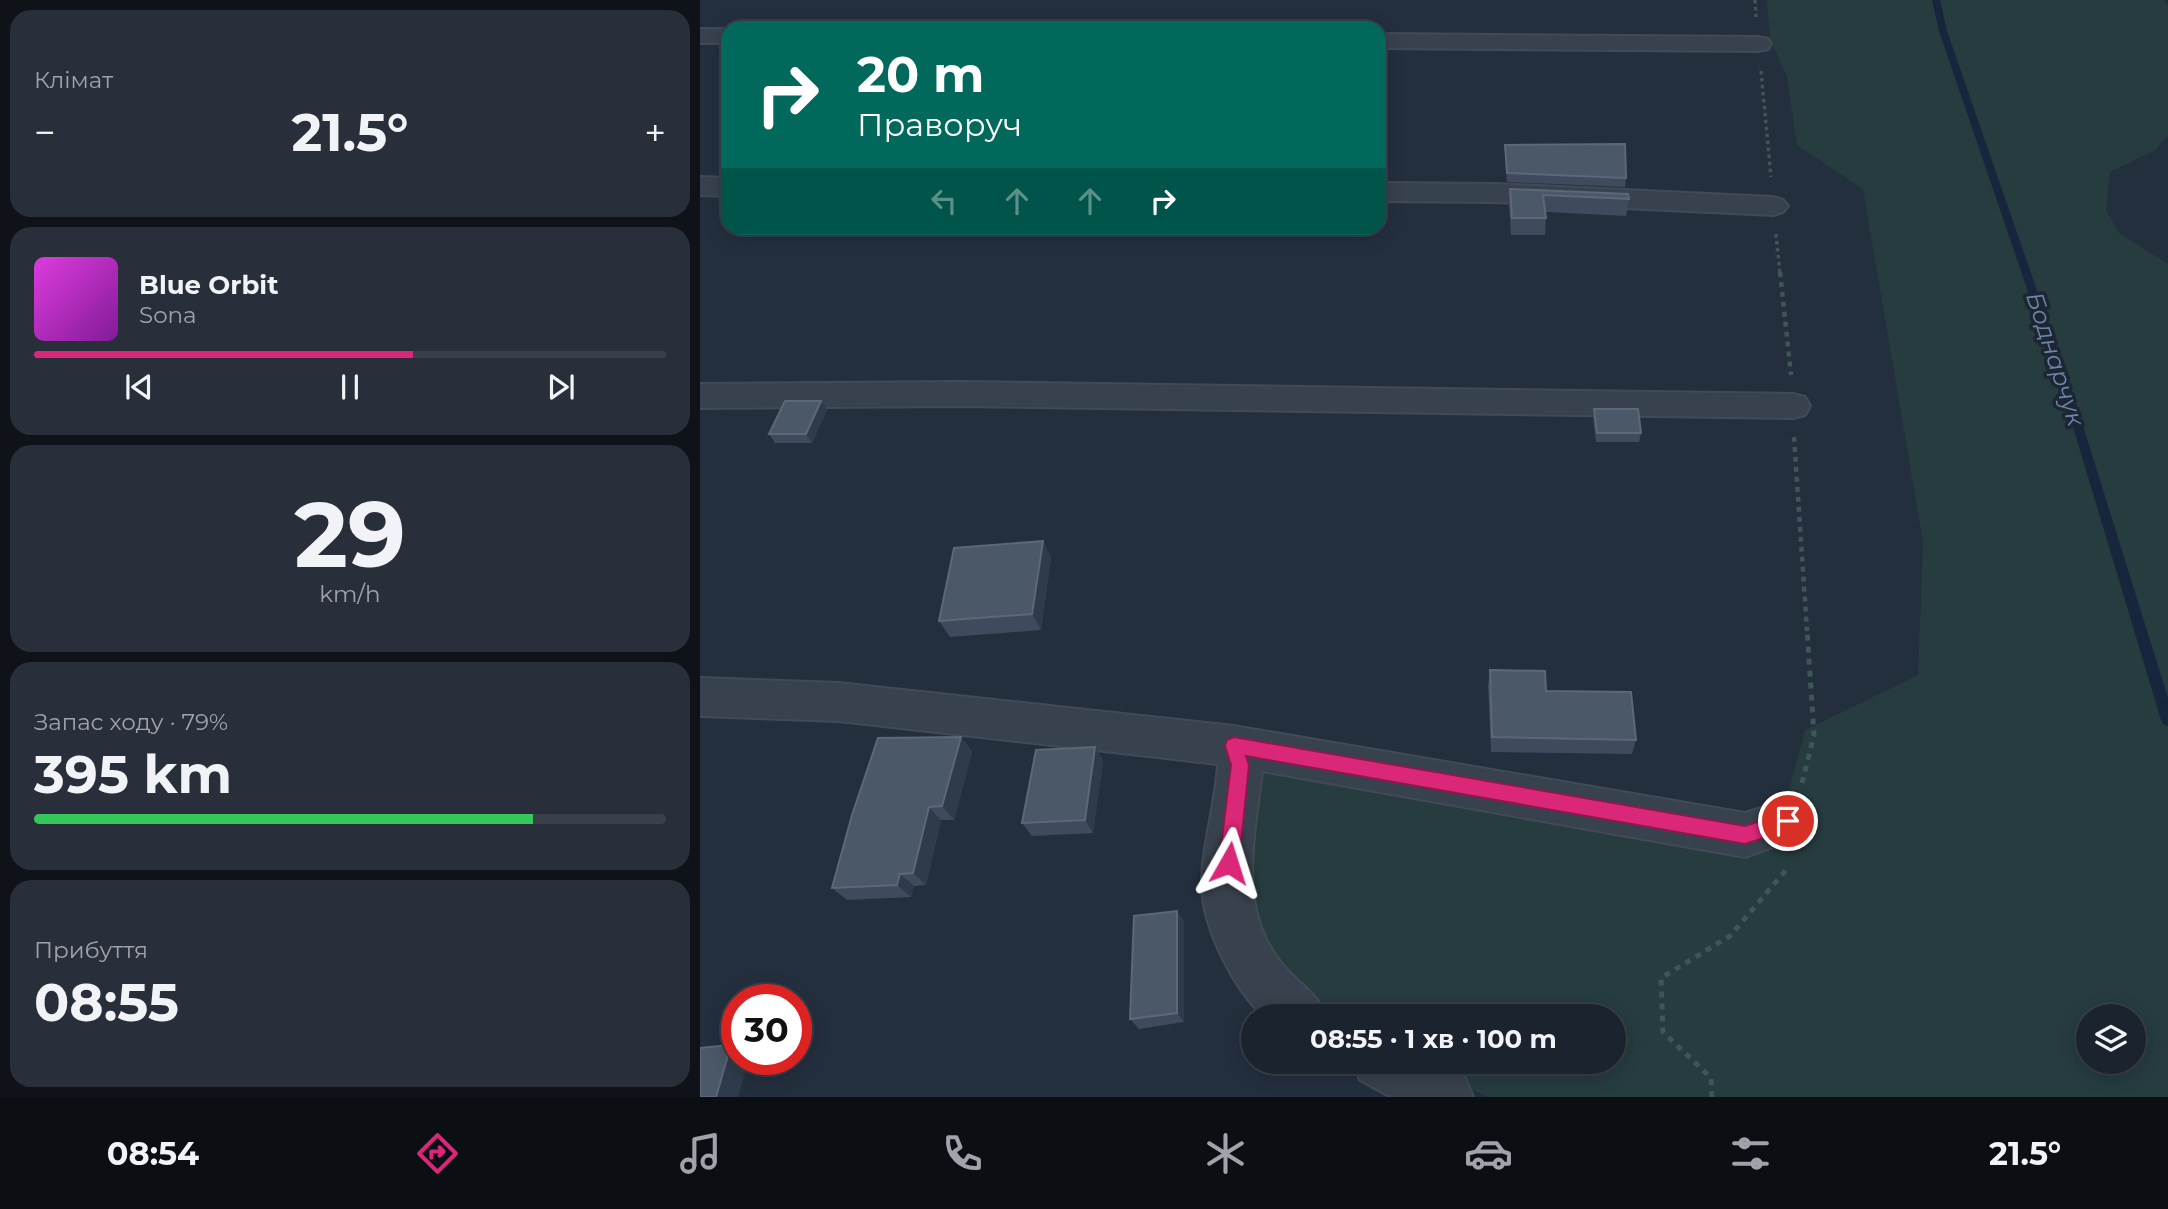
<!DOCTYPE html>
<html lang="uk">
<meta charset="utf-8">
<style>
body{margin:0;font-family:Montserrat,sans-serif;background:#282f3a;color:#f1f3f6;height:100vh;display:flex;flex-direction:column;font-size:26px;white-space:nowrap}
*{box-sizing:border-box;margin:0}
p{font-size:23px;color:#a0a4aa}
.icon{flex:none;width:38px;height:38px;fill:none;stroke:currentColor;stroke-width:2;stroke-linecap:round;stroke-linejoin:round}
.map{position:relative;flex:1;overflow:hidden}
.details{display:flex;flex-direction:column;gap:10px;padding:10px;background:#0f1319;width:700px}
.details>*{flex:none}
.hud{position:absolute;left:21px;top:21px;width:665px;height:214px;border-radius:21px;box-shadow:0 4px 18px #0003,0 0 0 2px #39404a;background:#00695c;color:#fff;overflow:hidden}
.controls{position:absolute;left:1376px;top:1004px;display:grid;gap:14px}
.controls a{display:grid;place-items:center;width:70px;height:70px;border-radius:50%;background:#1b232e;box-shadow:0 4px 18px #0003,0 0 0 2px #39404a;font-size:35px}
.speed{position:absolute;left:21px;top:984px;display:flex;gap:14px;font-size:35px;font-weight:700;text-align:center}
.speed>*{display:grid;place-content:center;width:91px;height:91px;border-radius:50%;background:#1b232e;box-shadow:0 4px 18px #0003,0 0 0 2px #39404a;line-height:1}
.speed .limit{border:10px solid #d22;background:#fff;color:#111}
.pin{position:absolute;display:grid;place-items:center;width:60px;height:60px;color:#fff;margin:-30px;border:4px solid #fff;border-radius:50%;box-shadow:0 2px 7px #0007}
.me{position:absolute;width:77px;margin:-38px;rotate:6deg;stroke-linejoin:round;filter:drop-shadow(0 0 5px #0008)}
.turn{display:flex;align-items:center;gap:24px;height:147px;padding:0 21px;font-size:32px}
.turn .icon{width:91px;height:91px;stroke-width:2.5}
.turn b{display:block;font-size:49px;line-height:60px}
.lanes{display:flex;align-items:center;height:66px;padding:0 21px;background:#0003;justify-content:center;gap:35px;direction:ltr}
.lanes .off{opacity:.35}
.big{font-size:52px;font-weight:700;line-height:1.1}
.details .tile{flex:1;display:flex;flex-direction:column;justify-content:center;gap:10px;min-width:0;padding:0 24px;border-radius:21px;background:#282f3a}
.details .dial{align-items:center;gap:0}
.dial b{font-size:91px;line-height:1}
.song{display:flex;align-items:center;gap:21px}
.cover{width:84px;height:84px;border-radius:10px;background:linear-gradient(135deg,hsl(300 70% 55%),hsl(290 70% 35%))}
.played{height:7px;border-radius:4px;background:linear-gradient(90deg,#db2777 60%,#39404a 60%)}
.keys{display:flex;justify-content:space-around;direction:ltr}
.heat{display:flex;justify-content:space-between;align-items:center;font-size:38px;direction:ltr}
.charge{height:10px;border-radius:5px;background:linear-gradient(90deg,#34c759 79%,#39404a 0)}
.trip{position:absolute;left:541px;top:1004px;width:385px;height:70px;border-radius:35px;background:#1b232e;box-shadow:0 4px 18px #0003,0 0 0 2px #39404a;font-weight:700;line-height:70px;text-align:center}
.tabs{display:flex;height:112px;justify-content:space-around;align-items:center;background:#0b0e12;color:#a0a4aa}
.tabs .icon{width:49px;height:49px}
.tabs .current{color:#db2777}
.tabs b{font-size:32px;color:#f1f3f6}
main{display:flex;flex:1;min-height:0}
.map>svg:first-child{display:block}
</style>
<main>
<section class="details">
<div class="tile"><p>Клімат</p>
<div class="heat"><a>−</a><b class="big">21.5°</b><a>+</a></div>
</div>
<div class="tile">
<div class="song"><i class="cover"></i><div><b>Blue Orbit</b><p>Sona</p></div></div>
<div class="played"></div>
<div class="keys"><svg class="icon" aria-label="previous" viewBox="0 0 24 24"><path d="M18 5L8 12l10 7zM5 5v14"/></svg><svg class="icon" aria-label="pause" viewBox="0 0 24 24"><path d="M8 5v14M16 5v14"/></svg><svg class="icon" aria-label="next" viewBox="0 0 24 24"><path d="M6 5l10 7-10 7zM19 5v14"/></svg></div>
</div>
<div class="tile dial"><b>29</b><p>km/h</p></div>
<div class="tile"><p>Запас ходу · 79%</p><b class="big">395 km</b><div class="charge"></div></div>
<div class="tile"><p>Прибуття</p><b class="big">08:55</b></div>
</section>
<div class="map">
<svg width="1468" height="1097" viewBox="0 0 1468 1097">
<rect width="100%" height="100%" fill="#242f3e"/>
<path fill="#263c3f" fill-rule="evenodd" d="M 1067,0 L 1463,0 L 1468,5 L 1468,135 L 1456,150 L 1410,172 L 1406,210 L 1419,233 L 1468,264 L 1468,1097 L 788,1097 L 714,1062 L 914,1062 L 914,1017 L 622,1017 L 566,962 L 538,876 L 553,735 L 1052,824 L 1086,802 L 1105,730 L 1218,675 L 1223,542 L 1163,189 L 1097,145 L 1087,77 L 1070,39 ZM 1388,1017 L 1433,1017 L 1433,1062 L 1388,1062 Z"/>
<g fill="none" stroke-linecap="round" stroke-linejoin="round">
<path fill="#17263c" fill-rule="evenodd" d="M 1232,0 L 1240,0 L 1247,31 L 1374,397 L 1468,698 L 1468,726 L 1463,724 L 1461,720 L 1364,397 L 1239,31 Z"/>
<g stroke="#414a57" stroke-width="4">
<g id="minor">
<rect x="0" y="29" width="28" height="14"/>
<path d="M 679,34 L 1059,37 L 1068,39 L 1071,44 L 1068,49 L 1059,51 L 679,48 Z"/>
<path d="M 0,177 L 28,178 L 28,196 L 0,195 Z"/>
<path d="M 679,183 L 796,184 L 1073,197 L 1083,200 L 1088,206 L 1083,212 L 1073,215 L 796,202 L 679,201 Z"/>
<path d="M 258,382 L 1093,394 L 1105,397 L 1110,406 L 1105,415 L 1093,418 L 258,406 L 0,408 L 0,384 Z"/>
<path d="M 0,678 L 139,683 L 534,726 L 1045,813 L 1089,799 L 1105,806 L 1112,821 L 1105,836 L 1045,857 L 562,771 C 555,836 536,909 582,964 C 598,984 617,992 627,1017 L 564,1017 C 534,988 504,931 502,888 C 501,850 516,803 518,764 L 139,721 L 0,716 Z"/>
<path d="M 652,1062 L 733,1062 L 765,1078 L 773,1097 L 691,1097 L 660,1080 Z"/>
</g>
</g>
<g stroke="#3f5557" stroke-width="3.5" stroke-dasharray="3.5 3.5" stroke-linecap="butt">
<path d="M 1055,0 L 1056,17"/>
<path d="M 1061,71 L 1071,177"/>
<path d="M 1076,234 L 1080,274"/>
</g>
<g stroke="#3f5557" stroke-width="4.5" stroke-dasharray="5 5" stroke-linecap="butt">
<path d="M 1080,272 L 1091,375"/>
<path d="M 1094,437 L 1107,631"/>
</g>
<g stroke="#3f5557" stroke-width="5" stroke-dasharray="6 6" stroke-linecap="butt">
<path d="M 1102,783 L 1114,735 L 1107,629"/>
<path d="M 1012,1097 L 1011,1078 L 963,1032 L 961,978 L 1030,936 L 1086,870 L 1086,866"/>
</g>
<use href="#minor" fill="#38414e" fill-rule="evenodd"/>
</g>
<g fill="#3f4b5c">
<path d="M 805,145 L 926,178 L 925,187 L 807,182 L 805,154 Z"/>
<path d="M 810,189 L 929,199 L 926,216 L 846,212 L 846,218 L 845,235 L 811,235 L 809,205 Z"/>
<path d="M 121,401 L 127,410 L 112,443 L 75,443 L 69,434 Z"/>
<path d="M 894,409 L 941,433 L 939,442 L 896,442 L 893,418 Z"/>
<path d="M 343,541 L 351,558 L 341,630 L 250,637 L 239,621 Z"/>
<path d="M 790,670 L 846,691 L 936,740 L 932,754 L 791,752 L 788,686 Z"/>
<path d="M 261,737 L 272,752 L 254,820 L 241,820 L 226,885 L 214,886 L 211,897 L 147,900 L 132,888 Z"/>
<path d="M 395,747 L 403,761 L 393,833 L 332,836 L 322,823 Z"/>
<path d="M 477,911 L 484,922 L 484,1022 L 439,1029 L 430,1019 Z"/>
</g>
<g fill="#2f3b4b">
<path d="M 121,401 L 127,410 L 112,443 L 106,434 Z"/>
<path d="M 343,541 L 351,558 L 341,630 L 332,614 Z"/>
<path d="M 261,737 L 272,752 L 254,820 L 242,806 Z"/>
<path d="M 395,747 L 403,761 L 393,833 L 385,820 Z"/>
<path d="M 229,807 L 241,820 L 226,885 L 213,873 Z"/>
<path d="M 200,874 L 214,886 L 211,897 L 197,885 Z"/>
<path d="M 477,911 L 484,922 L 484,1022 L 477,1013 Z"/>
<path d="M 31,1045 L 37,1048 L 37,1059 L 49,1059 L 38,1097 L 16,1097 Z"/>
</g>
<g fill="#4b5868" stroke="#5c6777" stroke-width="2">
<path d="M 925,144 L 926,178 L 807,173 L 805,145 Z"/>
<path d="M 810,189 L 928,194 L 929,199 L 843,195 L 846,218 L 812,218 Z"/>
<path d="M 85,401 L 121,401 L 106,434 L 69,434 Z"/>
<path d="M 894,409 L 938,409 L 941,433 L 897,433 Z"/>
<path d="M 343,541 L 332,614 L 239,621 L 254,548 Z"/>
<path d="M 790,670 L 845,671 L 846,691 L 931,692 L 936,740 L 792,737 Z"/>
<path d="M 261,737 L 242,806 L 229,807 L 213,873 L 200,874 L 197,885 L 132,888 L 152,815 L 178,738 Z"/>
<path d="M 395,747 L 385,820 L 322,823 L 336,750 Z"/>
<path d="M 477,911 L 477,1013 L 430,1019 L 434,916 Z"/>
<path d="M 31,1045 L 16,1097 L 0,1097 L 0,1048 Z"/>
</g>
<path fill="#db2777" stroke="#8e194d" stroke-width="2" d="M 534,737 L 1045,826 L 1088,812 L 1095,815 L 1098,821 L 1095,828 L 1045,844 L 546,756 L 549,765 L 539,863 L 536,870 L 529,873 L 522,870 L 519,863 L 531,765 L 525,746 L 527,740 Z"/>
<g text-anchor="middle" stroke-width="7" stroke-linejoin="round" paint-order="stroke">
<g font-size="24" font-style="italic" fill="#6d86a8" stroke="#1d2633">
<text transform="translate(1355 359) rotate(72)" y="8">Боднарчук</text>
</g>
</g>
</svg>
<div class="controls">
<a><svg class="icon" aria-label="layers" viewBox="0 0 24 24"><path d="M12 4l9 5-9 5-9-5zM3 14l9 5 9-5"/></svg></a>
</div>
<div class="speed"><div class="limit">30</div></div>
<div class="pin" style="left:1088px;top:821px;background:#d93025"><svg class="icon" aria-label="arrive" viewBox="0 0 24 24"><path d="M6 21V4h12l-3 4 3 4H6"/></svg></div>
<svg class="me" style="left:529px;top:863px" viewBox="-20 -20 40 40"><path d="M0-17L14 15 0 8-14 15z" fill="#db2777" stroke="#fff" stroke-width="4"/></svg>
<div class="trip">08:55 · 1 хв · 100 m</div>
<div class="hud">
<div class="turn"><svg class="icon" aria-label="right" viewBox="0 0 24 24"><path d="M7 20v-9h11M14 6l5 5-5 5"/></svg><div><b>20 m</b>Праворуч</div></div>
<div class="lanes"><svg class="icon off" aria-label="left" viewBox="0 0 24 24"><path d="M17 20v-9H6M10 6l-5 5 5 5"/></svg><svg class="icon off" aria-label="ahead" viewBox="0 0 24 24"><path d="M12 20V5M6 11l6-6 6 6"/></svg><svg class="icon off" aria-label="ahead" viewBox="0 0 24 24"><path d="M12 20V5M6 11l6-6 6 6"/></svg><svg class="icon" aria-label="right" viewBox="0 0 24 24"><path d="M7 20v-9h11M14 6l5 5-5 5"/></svg></div>
</div>
</div>
</main>
<nav class="tabs">
<b>08:54</b>
<svg class="icon current" aria-label="directions" viewBox="0 0 24 24"><path d="M12 3l9 9-9 9-9-9zM9 14v-3h6M13 9l2 2-2 2"/></svg>
<svg class="icon" aria-label="music" viewBox="0 0 24 24"><path d="M9 18V5l10-2v13"/><circle cx="6" cy="18" r="3"/><circle cx="16" cy="16" r="3"/></svg>
<svg class="icon" aria-label="phone" viewBox="0 0 24 24"><path d="M5 4h4l2 5-3 2q2 4 5 5l2-3 5 2v4C11 20 4 13 5 4z"/></svg>
<svg class="icon" aria-label="climate" viewBox="0 0 24 24"><path d="M12 3v18M4 7l16 10M4 17L20 7"/></svg>
<svg class="icon" aria-label="car" viewBox="0 0 24 24"><path d="M5 17H2v-5l4-1 3-4h7l3 4 3 1v5h-3M9 17h6M6 11h13"/><circle cx="7" cy="17" r="2"/><circle cx="17" cy="17" r="2"/></svg>
<svg class="icon" aria-label="filters" viewBox="0 0 24 24"><path d="M4 7h16M4 17h16"/><circle cx="9" cy="7" r="2"/><circle cx="15" cy="17" r="2"/></svg>
<b>21.5°</b>
</nav>
